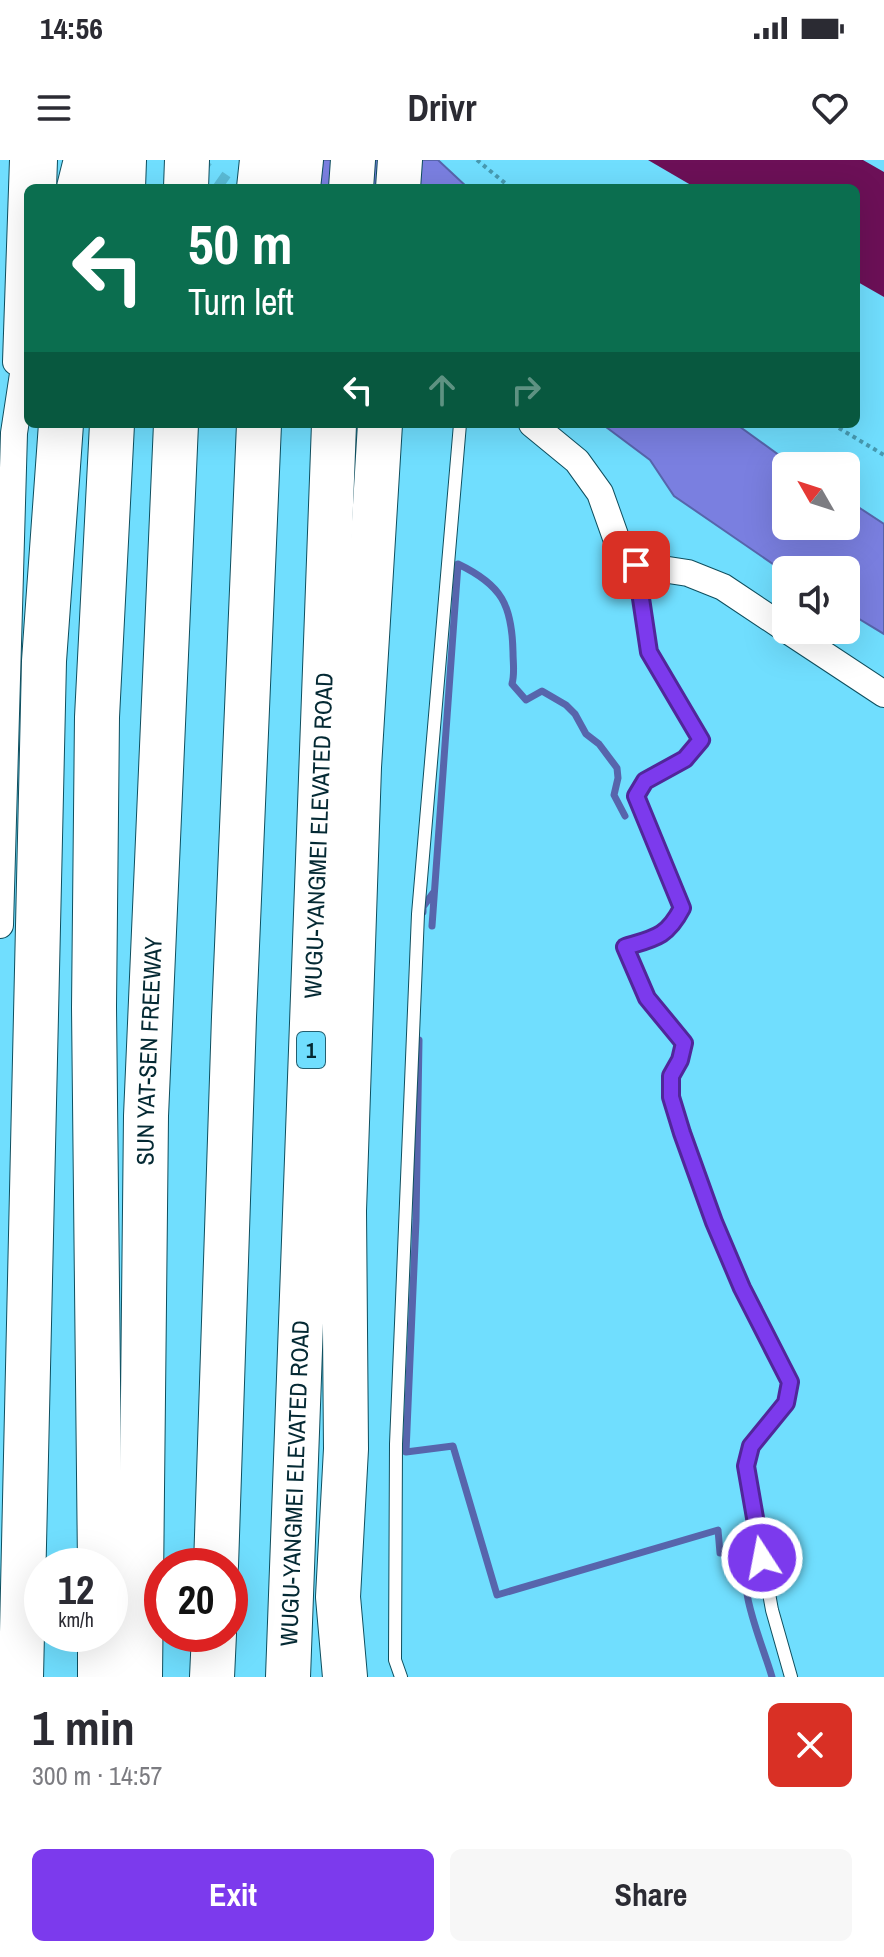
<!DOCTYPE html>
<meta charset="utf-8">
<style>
body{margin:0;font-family:"Archivo Narrow",sans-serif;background:#f7f7f7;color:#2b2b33;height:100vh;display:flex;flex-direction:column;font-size:30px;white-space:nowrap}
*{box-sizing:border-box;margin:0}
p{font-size:26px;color:#7c7c81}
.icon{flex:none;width:44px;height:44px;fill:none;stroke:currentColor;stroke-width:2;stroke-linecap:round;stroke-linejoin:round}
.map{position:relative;height:1517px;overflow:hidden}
.sheet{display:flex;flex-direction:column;background:#fff;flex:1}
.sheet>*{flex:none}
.top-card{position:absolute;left:24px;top:24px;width:836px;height:244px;border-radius:12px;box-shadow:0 8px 32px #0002;background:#0b6e4f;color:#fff;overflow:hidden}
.needle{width:52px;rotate:309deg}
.fabs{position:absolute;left:772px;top:292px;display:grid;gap:16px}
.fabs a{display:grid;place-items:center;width:88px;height:88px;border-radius:12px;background:#fff;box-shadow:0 8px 32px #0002;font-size:40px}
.speed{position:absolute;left:24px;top:1388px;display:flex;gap:16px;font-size:40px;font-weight:700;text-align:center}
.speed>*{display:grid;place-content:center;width:104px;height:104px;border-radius:50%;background:#fff;box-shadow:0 8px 32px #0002;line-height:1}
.speed small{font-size:20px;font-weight:400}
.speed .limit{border:12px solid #d22;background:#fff;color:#111}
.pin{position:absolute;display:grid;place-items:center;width:68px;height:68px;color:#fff;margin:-34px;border-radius:16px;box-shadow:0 4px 12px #0006}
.me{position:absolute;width:88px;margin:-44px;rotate:349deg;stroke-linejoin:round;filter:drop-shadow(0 0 6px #0008)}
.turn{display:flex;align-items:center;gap:28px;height:168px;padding:0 32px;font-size:36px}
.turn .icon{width:104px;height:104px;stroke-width:2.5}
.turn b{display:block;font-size:56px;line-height:68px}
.lanes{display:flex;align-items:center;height:76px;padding:0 32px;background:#0003;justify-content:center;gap:40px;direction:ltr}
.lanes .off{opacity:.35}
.round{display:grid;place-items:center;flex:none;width:84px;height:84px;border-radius:12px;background:#f7f7f7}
.summary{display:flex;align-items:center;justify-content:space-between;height:136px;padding:0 32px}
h1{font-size:48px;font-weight:700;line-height:60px}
.primary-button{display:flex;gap:16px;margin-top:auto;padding:16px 32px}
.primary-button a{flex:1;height:92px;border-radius:12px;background:#7c3aed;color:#fff;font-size:32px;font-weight:700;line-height:92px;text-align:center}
.primary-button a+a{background:#f7f7f7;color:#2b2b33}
.status{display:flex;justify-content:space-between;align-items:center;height:56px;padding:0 40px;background:#fff;direction:ltr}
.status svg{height:22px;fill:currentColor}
header{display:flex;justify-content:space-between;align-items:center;height:104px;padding:0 32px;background:#fff;font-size:36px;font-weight:700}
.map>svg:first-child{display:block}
.water{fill:#7a7fe0;stroke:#5765ac;stroke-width:2}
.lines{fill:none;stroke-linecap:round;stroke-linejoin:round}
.stream{stroke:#5765ac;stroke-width:7}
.building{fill:#6c1057}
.minor-tunnel{stroke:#5abad5;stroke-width:26;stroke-dasharray:26 13;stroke-linecap:butt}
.service-casing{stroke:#0f4f5f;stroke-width:14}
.minor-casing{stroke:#0f4f5f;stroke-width:28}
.motorway-casing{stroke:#0f4f5f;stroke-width:46}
.path{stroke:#4799b0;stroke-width:4;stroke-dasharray:4 4;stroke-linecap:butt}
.service{stroke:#fff;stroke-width:12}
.minor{stroke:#fff;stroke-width:26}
.motorway{stroke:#fff;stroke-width:44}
.route-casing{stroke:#51269a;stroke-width:20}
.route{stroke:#7c3aed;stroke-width:14}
.labels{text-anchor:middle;stroke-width:8;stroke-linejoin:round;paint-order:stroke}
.shield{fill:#70defe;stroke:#245f70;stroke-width:2}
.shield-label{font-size:22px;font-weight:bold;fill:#042933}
.street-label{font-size:24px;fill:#042933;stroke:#70defe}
</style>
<div class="status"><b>14:56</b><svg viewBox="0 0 49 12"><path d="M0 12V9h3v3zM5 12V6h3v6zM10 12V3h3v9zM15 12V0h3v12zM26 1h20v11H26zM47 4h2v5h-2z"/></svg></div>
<header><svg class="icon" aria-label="menu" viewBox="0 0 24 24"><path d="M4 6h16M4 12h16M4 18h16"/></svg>Drivr<svg class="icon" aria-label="heart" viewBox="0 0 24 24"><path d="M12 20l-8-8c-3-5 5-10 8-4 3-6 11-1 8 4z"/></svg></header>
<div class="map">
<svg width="884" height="1517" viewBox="0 0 884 1517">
<rect width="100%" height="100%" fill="#70defe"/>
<!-- water -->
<path class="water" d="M240 0H438L468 28H279Z
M602 264H736L794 306H786V366H846V339L884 364V474L846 451V410H786V413L674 336 650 300Z"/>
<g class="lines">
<!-- stream -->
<path class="stream" d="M423 752V747L433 733
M432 766 458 404C502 425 512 445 513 492 513 504 515 513 512 524L526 540 542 531 566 545 575 554 586 574 599 584 617 608 618 618 614 635 625 656
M419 880 416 1060 406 1292 453 1286 497 1435 718 1370 720 1393 746 1391C739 1434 760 1477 772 1517"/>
</g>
<!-- building -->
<path class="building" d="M648 0H863L884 12V137L856 121V28H696Z"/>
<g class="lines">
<!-- minor-tunnel -->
<path class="minor-tunnel" d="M183 0 223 28"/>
<!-- service casing -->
<g class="service-casing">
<path id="service" d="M636 405 649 492 701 580 685 599 645 621 636 636 682 748C667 777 655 778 625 787L647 838 684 883 680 900 671 916V937L682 973 714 1062 742 1128 790 1222 786 1243 751 1286 746 1306 772 1450 791 1517
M401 1517 395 1500 396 1284 418 754 460 264"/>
</g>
<!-- minor casing -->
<g class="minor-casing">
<path id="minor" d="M43 28 44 0
M16 202 23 0
M532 264 577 301 600 333 616 378 636 405 688 413 723 427 786 469
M787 470 884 534
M0 765 14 273 28 181"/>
</g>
<!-- motorway casing -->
<g class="motorway-casing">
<g id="motorway">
<path d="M79 28 86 0"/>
<path d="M123 28 124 0"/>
<path d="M186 28 187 0"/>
<path d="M259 28 262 0"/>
<path d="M298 28 301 0"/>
<path d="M351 28 353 0"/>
<path d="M398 28 400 0"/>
<path d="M100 1406 94 847 97 557 112 264"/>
<path d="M216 1406 234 857 259 264"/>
<path d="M21 1517 44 501 61 264"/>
<path d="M100 1517V1474"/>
<path id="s1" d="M140 1517 146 956 176 264"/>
<path d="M212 1517 214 1474"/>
<path id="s2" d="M288 1517 334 264"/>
<path d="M345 1517 338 1437 346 1289 344 1051 359 607 380 264"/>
</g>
</g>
<!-- path -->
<path class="path" d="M477 0 511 28
M832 264 884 295"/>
<!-- service -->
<use href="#service" class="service"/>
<!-- minor -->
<use href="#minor" class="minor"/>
<!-- motorway -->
<use href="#motorway" class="motorway"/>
</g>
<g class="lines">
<!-- route casing -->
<g class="route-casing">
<path id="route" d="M636 405 649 492 701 580 685 599 645 621 636 636 682 748C667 777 655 778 625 787L647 838 684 883 680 900 671 916V937L682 973 714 1062 742 1128 790 1222 786 1243 751 1286 746 1306 762 1398"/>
</g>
<!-- route -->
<use href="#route" class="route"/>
</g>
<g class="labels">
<!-- shield labels -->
<rect class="shield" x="297" y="872" width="28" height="36" rx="6"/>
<g class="shield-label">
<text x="311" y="898">1</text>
</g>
<!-- street labels -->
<g class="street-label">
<text dy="8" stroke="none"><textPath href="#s2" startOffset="842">WUGU-YANGMEI ELEVATED ROAD</textPath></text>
<text dy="8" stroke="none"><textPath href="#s1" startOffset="626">SUN YAT-SEN FREEWAY</textPath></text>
<text dy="8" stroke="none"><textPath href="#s2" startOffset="194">WUGU-YANGMEI ELEVATED ROAD</textPath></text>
</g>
</g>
</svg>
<div class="fabs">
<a><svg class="needle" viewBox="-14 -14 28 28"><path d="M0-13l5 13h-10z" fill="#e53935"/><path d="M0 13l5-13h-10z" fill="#7c7c81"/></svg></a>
<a><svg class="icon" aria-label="sound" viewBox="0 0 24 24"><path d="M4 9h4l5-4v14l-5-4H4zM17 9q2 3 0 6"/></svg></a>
</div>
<div class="speed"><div>12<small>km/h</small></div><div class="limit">20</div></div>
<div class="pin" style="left:636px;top:405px;background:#d93025"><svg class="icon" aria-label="arrive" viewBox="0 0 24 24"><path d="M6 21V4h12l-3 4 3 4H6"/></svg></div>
<svg class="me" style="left:762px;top:1398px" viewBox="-20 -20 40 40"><circle r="17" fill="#7c3aed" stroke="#fff" stroke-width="3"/><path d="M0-11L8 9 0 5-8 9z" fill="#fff"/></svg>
<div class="top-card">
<div class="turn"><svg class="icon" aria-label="left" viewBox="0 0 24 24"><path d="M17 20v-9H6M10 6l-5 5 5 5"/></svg><div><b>50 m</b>Turn left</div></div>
<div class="lanes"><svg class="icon" aria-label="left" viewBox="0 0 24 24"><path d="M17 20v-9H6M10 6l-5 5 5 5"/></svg><svg class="icon off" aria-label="ahead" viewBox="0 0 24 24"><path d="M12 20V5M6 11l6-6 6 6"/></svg><svg class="icon off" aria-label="right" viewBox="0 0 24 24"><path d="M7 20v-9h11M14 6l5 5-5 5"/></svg></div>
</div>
</div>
<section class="sheet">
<div class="summary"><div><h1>1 min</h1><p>300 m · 14:57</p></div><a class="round" style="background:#d93025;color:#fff"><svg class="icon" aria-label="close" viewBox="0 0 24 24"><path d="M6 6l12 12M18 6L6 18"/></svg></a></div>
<div class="primary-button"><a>Exit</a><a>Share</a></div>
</section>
